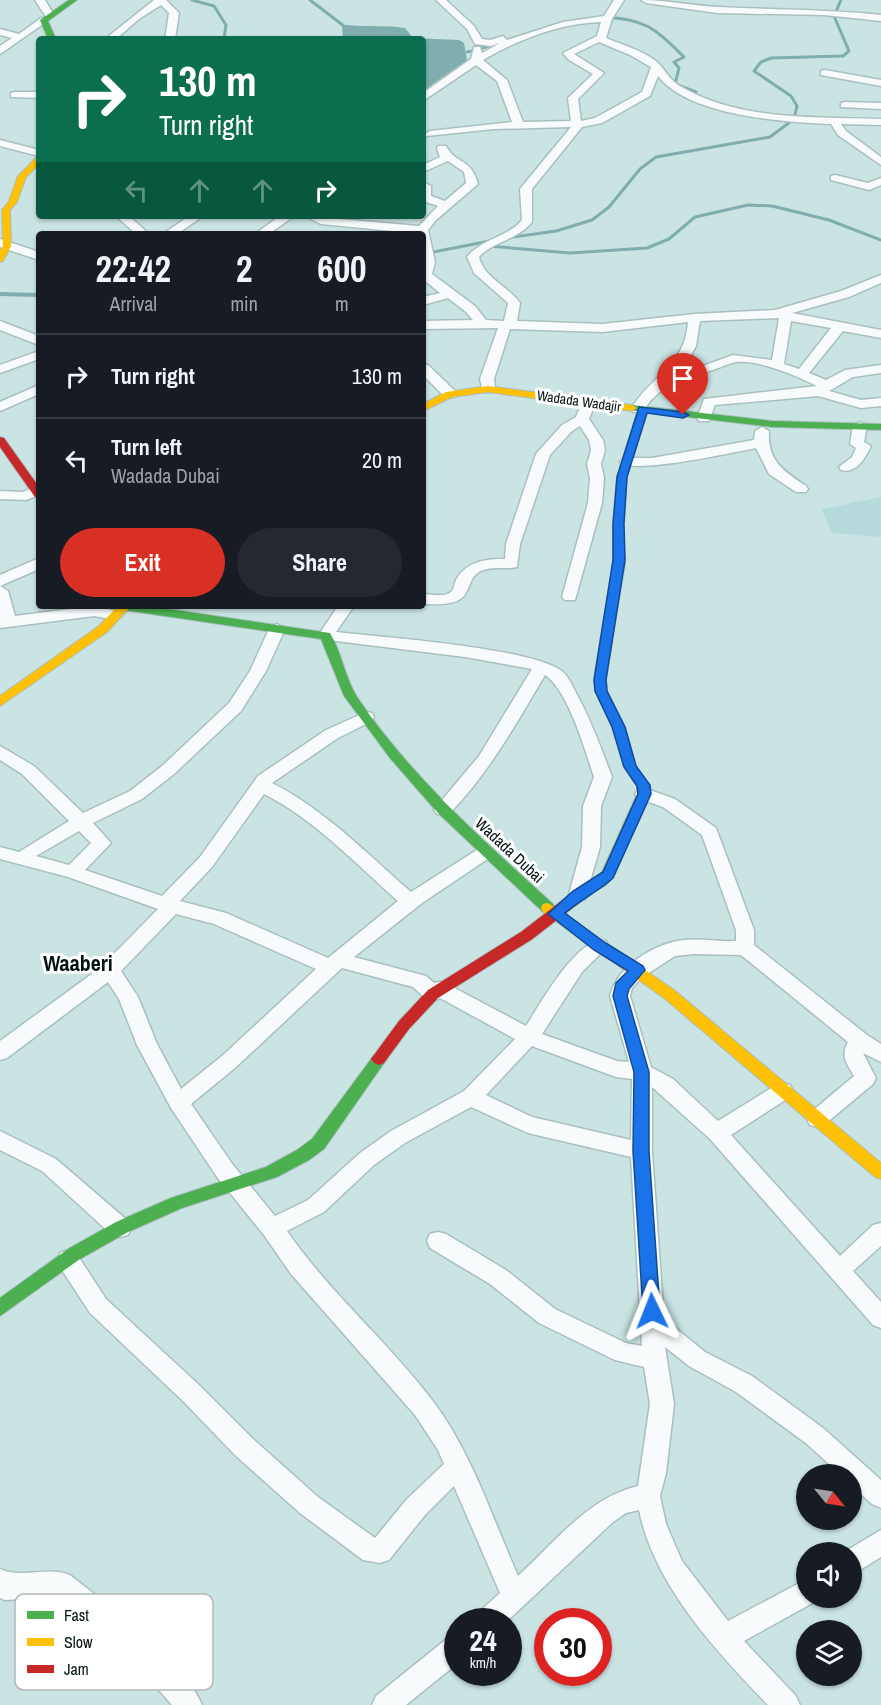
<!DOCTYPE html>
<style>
body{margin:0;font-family:"Archivo Narrow",sans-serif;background:#242831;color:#f1f3f6;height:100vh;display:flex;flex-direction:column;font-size:22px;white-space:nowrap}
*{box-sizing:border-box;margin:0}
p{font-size:20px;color:#9ea1a6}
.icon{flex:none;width:33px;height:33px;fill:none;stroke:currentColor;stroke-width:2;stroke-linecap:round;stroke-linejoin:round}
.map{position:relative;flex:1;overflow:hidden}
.panel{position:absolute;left:36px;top:231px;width:390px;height:378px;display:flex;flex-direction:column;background:#171b24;border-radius:6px;box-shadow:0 2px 4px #0004}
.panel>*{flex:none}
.hud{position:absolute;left:36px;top:36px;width:390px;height:183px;border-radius:6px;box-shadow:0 2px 4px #0004;background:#0b6e4f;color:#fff;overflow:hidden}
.needle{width:39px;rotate:120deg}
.tools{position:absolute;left:796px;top:1464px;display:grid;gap:12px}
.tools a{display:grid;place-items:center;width:66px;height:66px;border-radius:50%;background:#171b24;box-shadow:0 2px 4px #0004;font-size:30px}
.speed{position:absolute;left:444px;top:1608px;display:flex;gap:12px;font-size:30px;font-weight:700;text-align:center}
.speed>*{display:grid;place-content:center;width:78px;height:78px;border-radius:50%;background:#171b24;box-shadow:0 2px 4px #0004;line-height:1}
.speed small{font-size:15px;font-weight:400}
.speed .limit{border:9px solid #d22;background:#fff;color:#111}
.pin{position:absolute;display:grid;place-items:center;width:51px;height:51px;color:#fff;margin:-62px -26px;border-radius:50% 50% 50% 0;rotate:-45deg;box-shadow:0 0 6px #0007}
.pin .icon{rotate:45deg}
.me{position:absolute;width:66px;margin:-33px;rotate:358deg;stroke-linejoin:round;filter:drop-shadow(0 0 4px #0008)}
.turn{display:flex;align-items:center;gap:21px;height:126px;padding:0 24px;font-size:27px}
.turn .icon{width:78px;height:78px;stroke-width:2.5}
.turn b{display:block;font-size:42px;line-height:51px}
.lanes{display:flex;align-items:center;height:57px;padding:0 24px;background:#0003;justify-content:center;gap:30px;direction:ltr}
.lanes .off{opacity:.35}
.eta{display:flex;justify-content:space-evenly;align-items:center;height:102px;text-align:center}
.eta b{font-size:36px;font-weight:700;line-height:42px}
.action{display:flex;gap:12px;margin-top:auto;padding:12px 24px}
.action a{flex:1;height:69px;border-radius:36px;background:#d93025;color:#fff;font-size:24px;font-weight:700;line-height:69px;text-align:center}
.action a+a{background:#242831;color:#f1f3f6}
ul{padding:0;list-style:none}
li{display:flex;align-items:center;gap:18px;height:84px;padding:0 24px;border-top:2px solid #363941}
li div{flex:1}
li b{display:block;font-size:22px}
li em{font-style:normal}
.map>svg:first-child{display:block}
.green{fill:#b4dada}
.water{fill:#80adad}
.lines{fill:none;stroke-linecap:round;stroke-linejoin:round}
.stream-far1{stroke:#80adad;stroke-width:3}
.stream{stroke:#80adad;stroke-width:4}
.street-casing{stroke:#aabfbf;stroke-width:3}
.fast-casing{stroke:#aabfbf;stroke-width:2}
.slow-casing{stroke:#aabfbf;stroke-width:2}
.jam-casing{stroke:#aabfbf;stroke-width:2}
.street{fill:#f7fbfb;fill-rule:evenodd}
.fast{fill:#4caf50;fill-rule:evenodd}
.slow{fill:#ffc107;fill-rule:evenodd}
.jam{fill:#c62828;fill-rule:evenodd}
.route{fill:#1a73e8;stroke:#114b97;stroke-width:1.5}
.labels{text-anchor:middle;stroke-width:6;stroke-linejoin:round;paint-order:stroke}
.far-street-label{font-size:14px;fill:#031313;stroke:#fff}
.street-label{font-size:16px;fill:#031313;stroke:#fff}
.district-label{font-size:22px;font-weight:bold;fill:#031313;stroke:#fff}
.key{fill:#fff;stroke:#b3b8b8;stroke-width:1.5}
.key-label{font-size:16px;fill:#031313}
</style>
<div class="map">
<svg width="881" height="1705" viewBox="0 0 881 1705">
<rect width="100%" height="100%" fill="#cae4e4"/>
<!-- green -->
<path class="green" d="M881 497V537L832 533 822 509Z"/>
<!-- water -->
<path class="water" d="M347 25C367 27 386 25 405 28L413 38 459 40 464 43 467 60 423 91V39H343L342 26Z"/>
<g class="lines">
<!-- stream-far1 -->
<path class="stream-far1" d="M192 0 214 6 226 25 224 39
M310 0 344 26
M467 52C522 40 594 0 649 27 663 35 673 46 684 57L674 62 679 68 675 84 696 92
M507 238 556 231 592 220 609 207 640 169 656 157 770 137 794 119 797 106 791 96 754 71 761 62 771 58 843 56 849 51 834 16 841 0
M489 246 570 253 647 248 669 239 695 217 748 205 772 206 829 220 881 240
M423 254 495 240"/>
<!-- stream -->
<path class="stream" d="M0 294 39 295"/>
<!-- street casing -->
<g class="street-casing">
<path id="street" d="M35 0H45L54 15 52 17H46Z
M154 0H166L179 13 175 39H165L169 13 161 5 139 19 116 39H105Z
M436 0H446L474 26 482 39 490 40 503 36 507 40 563 22 604 16 614 0H624L612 19 606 38C622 45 642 50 656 61 664 68 669 79 678 85 738 121 814 117 881 119V125L841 124 846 131 881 157V165L838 135 831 124C783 122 689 116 658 76L650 96 602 123 582 127 532 189V222C518 240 493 241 479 257 484 278 508 286 520 303L517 321 603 324 694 314 775 310 841 291 881 275V283L849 297 792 313 881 330V338L843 331 809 373 826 380 845 370 881 365V373L853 377 829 391 861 400 881 398V406L861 408 818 396 715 405 709 421H699L697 418 704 399 817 386C797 376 754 357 732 363 713 369 699 378 678 375L650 401 643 412H633L631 409C650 376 685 367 688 322L603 332 510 329 494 379 495 389 493 392H483L480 379 498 328 423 329V321L473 320 466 312 448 298 423 305V297L440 293 423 279V234L321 224 305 216 419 226 438 206 423 201V182L431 186V196L445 201 466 183 464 172 448 161 423 172V165L440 157 437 148 438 146H446C456 165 471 157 478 184L436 220 428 230 435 262 432 274 475 306 486 320 504 321 508 303 474 273 467 257C482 238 507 238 522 220L520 189 571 127 494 129 426 136 425 134 430 131 512 122 497 81 476 65 423 101V93L471 59 474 47H480L482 53 500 43 491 46 475 44 467 29ZM601 22 597 36 563 53 569 60 593 74 568 98 571 121 523 122 507 80 483 60C517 40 560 23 601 22ZM599 42 630 55 651 67 642 92 595 118 581 121 578 99 604 73 574 54ZM779 318 772 360 733 355 703 366 684 368 696 346 700 321ZM791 321 831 328 799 369 784 364Z
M641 0C668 0 693 6 719 7 774 10 827 9 881 15V21L824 15 717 13 646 3Z
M41 18 49 20 0 54V46L12 38 0 35V29L19 34Z
M825 70 881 80V86L821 75V71Z
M15 92H39V98L11 97V93Z
M845 102 881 103V109L841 107V103Z
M0 140 39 150V156L0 146Z
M835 175 868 183 881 178V185L869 190 831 180V176Z
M116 216H129L149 234H136Z
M189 216H203L177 234H163Z
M280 216H294L269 234H255Z
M0 239 39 252V260L0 247Z
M0 321 39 336V345L0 330Z
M39 351V359L0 373V365Z
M423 364 428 365 455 391 457 394 455 397H445L423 375Z
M39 385V394L0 411V402Z
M589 398 596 402 589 419 603 440 605 450 601 464 604 478 602 503 575 600H565L562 597 588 503 590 478 587 464 591 450 589 440 580 426 572 431 550 455 520 544 517 567C505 570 491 565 479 572 471 577 471 583 467 591 460 607 437 604 423 604V594C430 594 446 598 452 591 454 588 455 581 457 578 468 561 486 559 505 559L506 544 536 454 562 425 576 417 582 402Z
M860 422 867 426 864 442 871 446C865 458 857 474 841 470L839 467 852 457 856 448 850 444 853 426Z
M762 427 769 431C767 461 784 471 806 486L808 489 806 492H796L769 474 756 448C735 452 632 475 620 462L627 458H652L754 440 755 431Z
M39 485V495L26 500 0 499V491L23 492Z
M39 558V569L0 586V575Z
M0 586 8 591 15 616 94 606 121 612 123 615 115 620 94 616 0 628Z
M338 606H354L336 632C379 637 539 648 564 673 569 678 573 687 576 693 591 720 601 748 612 777L601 806 600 847 585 899 578 901 571 899 569 894 582 847 583 806 594 777C585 750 568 690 545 675 516 724 489 773 449 814H437L434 810 437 806 479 756 532 669 465 657 320 639 318 636Z
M277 624 285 629 266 671 241 711 174 774 142 799 93 823 111 843 85 870 162 896 200 857 258 776 326 730 366 712 372 713 374 717 372 721 338 738 272 783C324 809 367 854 411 892L480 848 486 846 492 848 495 852 492 856 422 903 354 957 426 976 434 983 440 982 447 984 526 1026C539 1006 579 933 606 941L608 946 582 972 542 1034 617 1061 629 1062 610 996C617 966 655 943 684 940 701 938 718 942 736 941V930L702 835 663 807 638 798 635 794 638 790 644 788 675 799 716 828 754 930V945L867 1035 881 1044V1062L863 1053 876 1078 873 1084 824 1125 817 1127 810 1125 807 1119 810 1113 854 1076C847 1064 840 1056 848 1042L741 955 693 954 675 956 641 978 632 988 630 996 651 1067 673 1079 718 1121 776 1085 783 1083 790 1085 793 1091 790 1097 731 1135 840 1256 873 1225 881 1223V1246L853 1271 881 1302V1328L873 1325 710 1139 652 1087V1151L664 1322 673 1326 705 1352 752 1376 823 1428 881 1480V1508L872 1504 852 1486V1474H840L807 1444 736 1392 689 1366 665 1347 674 1404 666 1473 660 1496 666 1524 682 1561 728 1621 807 1579V1598H818L816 1601 744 1641 796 1696 800 1705H768C716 1651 654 1585 639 1510L626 1513 613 1522 506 1622H474L478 1613 500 1593 454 1486 425 1515 389 1560 380 1563 363 1560 300 1513 235 1455 183 1401 90 1313 60 1267 57 1260 60 1253 68 1250 76 1253 106 1299 199 1385 253 1439 318 1497 375 1538 407 1499 444 1464 438 1450 415 1415 291 1274 264 1235 217 1177 171 1108 137 1045 119 999 108 982 7 1058 0 1060V1041L100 968 158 909 68 877 0 859V847L19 852 69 821 22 774 0 760V746L34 766 83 813 130 791 162 766 229 703 250 671 269 629ZM264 794C314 819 356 864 398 901L328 958 226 913 180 901 212 867ZM79 831 91 843 69 865 36 856ZM176 914 214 924 316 969 222 1056 181 1089 157 1044 138 997 121 971ZM342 968 413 987 426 999 433 1001 440 998 515 1039 464 1091 391 1131 360 1153 308 1200 275 1216 233 1165 191 1104 236 1067ZM532 1046 616 1077 632 1079 631 1140 532 1117 486 1095ZM471 1107 528 1133 631 1157 642 1346 626 1343 555 1309 506 1270 446 1234 438 1232 430 1234 427 1241 430 1248 490 1284 539 1323 615 1360 644 1367 650 1404 638 1486C589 1497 554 1543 518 1576 492 1517 471 1451 432 1400 387 1341 329 1292 287 1231L324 1212 374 1165 405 1143Z
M0 1131 56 1159 128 1221 131 1228 128 1235 120 1237 112 1235 42 1171 0 1150Z
M881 1530V1557L852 1575V1552H844Z
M0 1569C22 1579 48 1566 70 1575 108 1605 184 1661 202 1705H172C138 1664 99 1630 57 1597L5 1600 0 1598Z
M458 1633V1663L406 1705H372L376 1696 449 1637Z"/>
</g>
<!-- fast casing -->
<g class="fast-casing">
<path id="fast" d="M69 0H77L48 21 56 39H48L40 20Z
M632 405 772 421 881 424V430L772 427 628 410 627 408Z
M619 560 625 563 606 679 607 691 625 727 636 766 649 785 651 794 613 877 606 885 583 897 576 892C582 883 595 880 602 872L637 794V786L624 767 613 727 595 691 594 679 613 563Z
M118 606H148L330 633C342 653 345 678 357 697 411 777 483 840 553 904L555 908 553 912H543L438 813 390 758 344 696 321 639 124 610Z
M379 1053 384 1055 387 1059 384 1063 324 1149 309 1160 277 1177 182 1208 128 1232 80 1259 0 1316V1298L68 1249 116 1222 171 1198 266 1167 297 1150 312 1139 374 1055Z"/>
</g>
<!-- slow casing -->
<g class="slow-casing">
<path id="slow" d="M36 158H39V164L26 177 17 202 10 210 11 246 3 261 0 262V251L3 246 2 210 9 201 18 176Z
M488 386 632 405 637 408 632 411 488 392 452 397 423 411V404L446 392Z
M643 407 648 410 627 477 623 524 625 563 619 566 613 563V524L617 477 638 410Z
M118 606H131L107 632 0 706V696L99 626Z
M548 903 674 990 881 1163V1179L875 1177 664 998 543 912 541 908 543 904Z"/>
</g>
<!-- jam casing -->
<g class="jam-casing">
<path id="jam" d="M0 437 4 438 39 487V498L35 497 0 447Z
M583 887 588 888 590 892 588 896 531 940 438 998 409 1029 384 1063 379 1065 374 1063 371 1059 374 1055 399 1021 428 990 521 932 578 888Z"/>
</g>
<!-- street -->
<use href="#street" class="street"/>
<!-- fast -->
<use href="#fast" class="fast"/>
<!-- slow -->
<use href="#slow" class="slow"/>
<!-- jam -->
<use href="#jam" class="jam"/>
</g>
<!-- route -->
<path class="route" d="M639 407 683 412 689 415 683 418 647 413 627 477 624 524 625 560 606 680 607 691 625 727 636 766 650 785 651 794 613 878C599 891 580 900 565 913L604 942 643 966 645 970 629 989 627 996 649 1072V1151L660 1311 658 1317 652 1319 646 1317 643 1311 633 1151 634 1072 613 996 616 983 628 971 594 950 548 914 573 891 603 872 638 794 637 786 624 767 612 727 595 691 594 680 613 560V524L617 477Z"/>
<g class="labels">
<!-- far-street labels -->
<g class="far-street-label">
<text transform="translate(579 401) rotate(8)" y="5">Wadada Wadajir</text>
</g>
<!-- street labels -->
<g class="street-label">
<text transform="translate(510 850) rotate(43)" y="6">Wadada Dubai</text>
</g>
<!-- district labels -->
<g class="district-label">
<text x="78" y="971">Waaberi</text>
</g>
</g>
<!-- legend -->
<rect x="15" y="1594" width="198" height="96" rx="9" class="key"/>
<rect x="27" y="1611" width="27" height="8" fill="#4caf50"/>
<rect x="27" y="1638" width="27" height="8" fill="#ffc107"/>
<rect x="27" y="1665" width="27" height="8" fill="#c62828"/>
<g class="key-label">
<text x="64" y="1621">Fast</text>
<text x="64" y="1648">Slow</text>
<text x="64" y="1675">Jam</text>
</g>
</svg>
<div class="tools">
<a><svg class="needle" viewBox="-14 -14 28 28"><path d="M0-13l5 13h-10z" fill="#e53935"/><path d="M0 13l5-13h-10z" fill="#9ea1a6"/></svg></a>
<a><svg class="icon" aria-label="sound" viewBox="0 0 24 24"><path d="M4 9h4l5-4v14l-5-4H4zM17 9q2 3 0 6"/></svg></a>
<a><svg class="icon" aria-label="layers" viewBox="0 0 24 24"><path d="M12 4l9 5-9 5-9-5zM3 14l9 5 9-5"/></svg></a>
</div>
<div class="speed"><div>24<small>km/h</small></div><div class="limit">30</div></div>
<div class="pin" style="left:683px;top:415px;background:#d93025"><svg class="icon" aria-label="arrive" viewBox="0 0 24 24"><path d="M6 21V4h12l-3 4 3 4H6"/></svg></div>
<svg class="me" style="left:652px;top:1311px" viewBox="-20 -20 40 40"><path d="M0-17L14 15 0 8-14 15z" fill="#1a73e8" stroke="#fff" stroke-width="4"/></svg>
<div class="hud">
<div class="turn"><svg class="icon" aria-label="right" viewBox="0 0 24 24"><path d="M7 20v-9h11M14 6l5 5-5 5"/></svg><div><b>130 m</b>Turn right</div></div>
<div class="lanes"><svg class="icon off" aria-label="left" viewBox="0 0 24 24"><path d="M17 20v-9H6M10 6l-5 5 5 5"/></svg><svg class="icon off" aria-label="ahead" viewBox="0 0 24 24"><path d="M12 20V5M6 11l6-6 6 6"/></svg><svg class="icon off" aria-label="ahead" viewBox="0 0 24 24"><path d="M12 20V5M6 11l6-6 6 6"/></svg><svg class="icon" aria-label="right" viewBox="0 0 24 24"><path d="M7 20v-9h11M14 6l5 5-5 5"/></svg></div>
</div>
<section class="panel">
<div class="eta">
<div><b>22:42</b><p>Arrival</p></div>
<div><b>2</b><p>min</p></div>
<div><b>600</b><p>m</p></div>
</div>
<ul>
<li><svg class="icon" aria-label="right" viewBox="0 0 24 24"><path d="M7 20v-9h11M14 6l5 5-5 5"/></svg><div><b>Turn right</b></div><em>130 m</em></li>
<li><svg class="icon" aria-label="left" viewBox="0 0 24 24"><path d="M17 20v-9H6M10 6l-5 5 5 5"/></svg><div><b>Turn left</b><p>Wadada Dubai</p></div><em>20 m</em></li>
</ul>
<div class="action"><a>Exit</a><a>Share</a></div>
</section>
</div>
